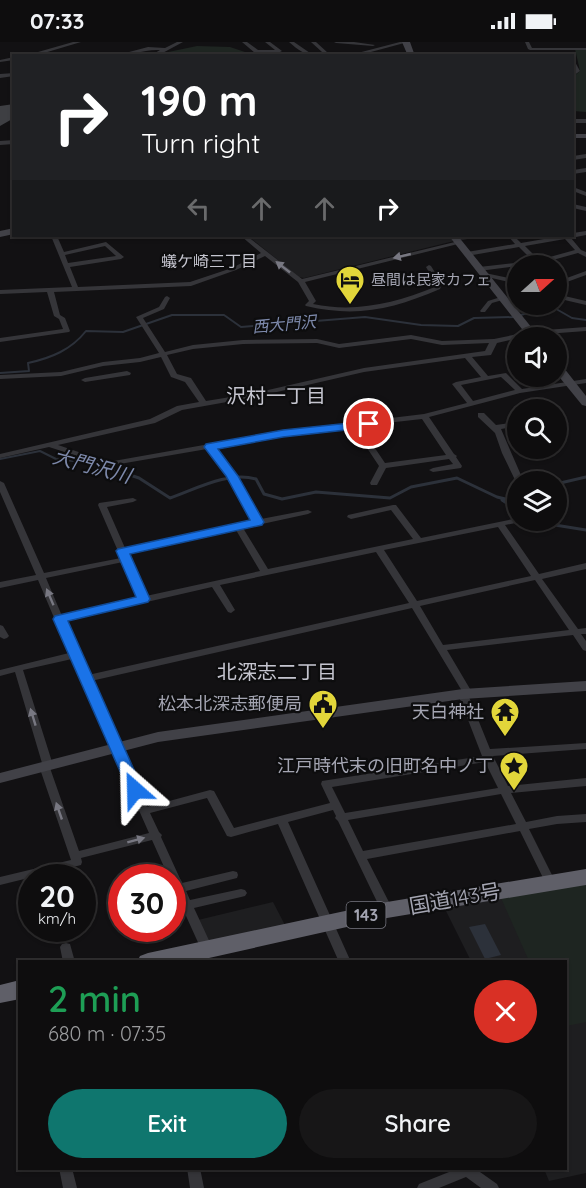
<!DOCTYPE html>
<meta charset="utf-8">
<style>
body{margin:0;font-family:Quicksand,"Noto Sans JP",sans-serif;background:#171617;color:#f1f3f6;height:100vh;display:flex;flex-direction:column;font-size:22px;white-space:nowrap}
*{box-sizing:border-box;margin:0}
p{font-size:20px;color:#9b9c9e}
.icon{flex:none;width:33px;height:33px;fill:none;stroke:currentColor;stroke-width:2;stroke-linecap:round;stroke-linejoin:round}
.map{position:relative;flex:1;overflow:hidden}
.details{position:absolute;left:18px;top:918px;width:549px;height:210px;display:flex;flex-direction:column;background:#0e0d0e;border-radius:0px;box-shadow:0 2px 4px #0004,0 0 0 2px #2e2d2e}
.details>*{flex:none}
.top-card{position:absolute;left:12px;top:12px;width:562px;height:183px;border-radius:0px;box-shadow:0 2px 4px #0004,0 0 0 2px #2e2d2e;background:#202124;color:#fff;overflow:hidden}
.needle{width:39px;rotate:69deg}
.controls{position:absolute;left:507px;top:213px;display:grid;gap:12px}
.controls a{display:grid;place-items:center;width:60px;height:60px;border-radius:50%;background:#0e0d0e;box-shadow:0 2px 4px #0004,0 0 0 2px #2e2d2e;font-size:30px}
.speed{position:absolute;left:18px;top:822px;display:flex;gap:12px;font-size:30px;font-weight:700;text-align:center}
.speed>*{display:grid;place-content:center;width:78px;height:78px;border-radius:50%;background:#0e0d0e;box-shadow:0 2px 4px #0004,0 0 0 2px #2e2d2e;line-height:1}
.speed small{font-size:15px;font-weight:400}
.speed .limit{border:9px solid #d22;background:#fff;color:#111}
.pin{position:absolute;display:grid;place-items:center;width:51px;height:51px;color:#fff;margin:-26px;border:3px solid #fff;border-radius:50%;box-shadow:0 2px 6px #0007}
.me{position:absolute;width:66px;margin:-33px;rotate:335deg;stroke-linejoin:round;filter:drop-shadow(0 0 4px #0008)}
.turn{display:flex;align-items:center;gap:21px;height:126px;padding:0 30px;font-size:27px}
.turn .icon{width:78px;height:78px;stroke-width:2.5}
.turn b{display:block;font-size:42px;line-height:51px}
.lanes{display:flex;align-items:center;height:57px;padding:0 30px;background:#0003;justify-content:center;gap:30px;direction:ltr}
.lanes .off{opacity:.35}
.round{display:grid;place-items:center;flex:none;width:63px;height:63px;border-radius:32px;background:#171617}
.head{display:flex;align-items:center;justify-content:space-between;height:102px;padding:0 30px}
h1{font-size:36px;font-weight:600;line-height:45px;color:#1e9e55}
.cta{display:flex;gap:12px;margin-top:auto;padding:12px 30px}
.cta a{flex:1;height:69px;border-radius:36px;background:#0f766e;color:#fff;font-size:24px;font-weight:600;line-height:69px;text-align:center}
.cta a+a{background:#171617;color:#f1f3f6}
.status{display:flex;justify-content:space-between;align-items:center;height:42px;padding:0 30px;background:#0e0d0e;direction:ltr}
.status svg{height:16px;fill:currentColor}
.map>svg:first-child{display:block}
.built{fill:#1e1e20}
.green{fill:#1e2521}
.water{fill:#2c313a}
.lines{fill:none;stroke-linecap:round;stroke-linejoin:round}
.stream-far1{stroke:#2c313a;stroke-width:2}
.stream{stroke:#2c313a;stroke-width:3}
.building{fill:#3e3f43}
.street{fill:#353539;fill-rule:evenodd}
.secondary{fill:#414147;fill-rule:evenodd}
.highway{fill:#5f5f68;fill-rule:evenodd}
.oneway{fill:#787882}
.route{fill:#1a73e8;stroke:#114b97;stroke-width:1.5}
.labels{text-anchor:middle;stroke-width:4.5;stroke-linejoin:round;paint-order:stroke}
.far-poi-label{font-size:15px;fill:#a4a5b2;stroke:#0d0d0e;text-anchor:start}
.far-neighbourhood-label{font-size:16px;fill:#c5c5cf;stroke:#0d0d0e}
.far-water-label{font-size:16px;font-style:italic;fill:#7d89ab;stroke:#0d0d0e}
.shield{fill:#0d0d0e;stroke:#777781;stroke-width:1.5}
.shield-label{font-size:16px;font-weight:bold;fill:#a4a5b2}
.poi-label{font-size:18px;fill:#a4a5b2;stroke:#0d0d0e;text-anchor:end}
.neighbourhood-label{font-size:20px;fill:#c5c5cf;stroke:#0d0d0e}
.water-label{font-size:20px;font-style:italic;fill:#7d89ab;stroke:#0d0d0e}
.near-street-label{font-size:21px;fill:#a4a5b2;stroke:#0d0d0e}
</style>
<div class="status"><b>07:33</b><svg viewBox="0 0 49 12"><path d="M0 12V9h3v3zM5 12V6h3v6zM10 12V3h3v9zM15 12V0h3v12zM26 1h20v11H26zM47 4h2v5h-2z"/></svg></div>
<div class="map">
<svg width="586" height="1146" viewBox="0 0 586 1146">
<rect width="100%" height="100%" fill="#121113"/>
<!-- built -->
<path class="built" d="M248 194H449L454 199 304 236 299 235Z
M586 842V1131L549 1139 544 1127 566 1126V920L471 919 444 865Z
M273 860 286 885 208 901 198 878Z"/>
<!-- green -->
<path class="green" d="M197 4 230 5 254 13H234L223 10 202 13 149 14Z
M575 7 586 8V70L573 69V35L580 29Z
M586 842V980L566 984V920L529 919 501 856Z"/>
<!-- water -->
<path class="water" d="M485 882 501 913 485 917 469 885Z"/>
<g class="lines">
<!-- stream-far1 -->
<path class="stream-far1" d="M0 331 29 329 28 321C51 316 71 308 86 289L123 290 172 273H224L241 285 365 275 421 283 458 284 474 276 514 275 551 264 572 276 586 278
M0 417 40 409 56 417 90 421 132 434"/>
<!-- stream -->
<path class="stream" d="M127 432 139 436 170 456C196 447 228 429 256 437L264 452 282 457 316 450 390 456 411 445 457 436 497 455 518 460
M556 442 586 435
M502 458 516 467
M546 478 555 483 586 488"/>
</g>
<!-- building -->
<path class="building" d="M14 62V76L0 84V64Z"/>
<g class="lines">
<!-- street -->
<path class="street" d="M73 0H81L34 14H24Z
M177 0H183L157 14H150L160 8C144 7 130 14 114 14L148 5 165 6Z
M242 0H247L258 8H275L265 0H270L282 9 280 10 255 11Z
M289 0H294L310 11 322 10 311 0H316L328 11C312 17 301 11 289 0Z
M334 0H354L375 3 373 4 336 1Z
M400 0H408L356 14H346Z
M525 0H529L532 6H586V8H530L528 7Z
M86 10 88 11 85 14H79Z
M14 15V18L0 20V18Z
M573 19 575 20 580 29 573 34 574 29Z
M14 31V34L0 36V32Z
M573 77H586V81H573Z
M14 98V102L0 103V99Z
M586 112V116L573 118V114Z
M586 126V130L573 132V128Z
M573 145 586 150V154L573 149Z
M573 162 586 165V169L573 166Z
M586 189V193L571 196 581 208 586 210V215L578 211 542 221 544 224 536 222 518 224 479 229 476 227 479 225 533 219 519 205 467 214 464 212 467 210 515 202 508 194H514L521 201 561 194H573V191ZM565 197 575 208 539 218 525 204Z
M51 194H57L64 210 106 200 124 215 121 217 70 225 78 245 190 240 232 226 261 211 241 194H247L302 237 459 199 462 201 305 240 316 259 313 262C356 271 395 261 435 245L436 242 426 225 429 223 431 224 442 242 440 247C393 267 357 276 306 264L305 263 309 259 298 240 265 214 236 228 191 244 54 250 60 273 65 276 70 289 69 290 0 300V296L63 287 59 277 54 274 47 250 0 252V248L72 245ZM105 204 116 214 68 221 65 213Z
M462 194H477C472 197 458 199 453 196Z
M586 229V233L556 244V240Z
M485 231 518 238V242L483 234V232Z
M556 252 586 259V263L556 256Z
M167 254 170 256 164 267 143 276 165 310 193 303 243 298 317 297 339 302 411 293 442 299 494 297 532 289 586 285V289L532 293 497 301 491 313 472 315 488 334 506 331 522 347 586 337V341L520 351 429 375 454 412 457 414 456 415 462 424 461 426 433 430 429 428 433 426 453 422 449 417 386 426 377 443H371L370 441 379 424 353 385 283 393 214 405 236 434 261 477 308 468 312 470 308 472 243 486 268 527 413 497 391 468 351 477 347 475 348 473 393 463H396L421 496 518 476V478H522L521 480 505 483 539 532 586 521V527L542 537 578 587 586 586V592H581L586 599V609L583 608 573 593 447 608 473 652 469 655 490 707 586 701V707L493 714 508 744 586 736V744L511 751 526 780 557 774 586 772V780L557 782 529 787 556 841 555 844 551 845 547 844 520 789 367 817 393 868 391 871 387 872 383 871 381 868 338 779 335 776 336 774 333 768 288 780 351 920H339L278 782 231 795 227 794 207 756 150 771 159 790 162 793 161 795 182 841 233 829 237 830 238 833 237 836 233 837 186 849 190 858 241 847 245 848 247 851 245 854 241 855 194 866 213 907 211 910 207 911 203 910 201 907 172 843V836H169L152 798 81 816 82 820 81 823 77 824 0 843V835L71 818 39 724 42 721 15 630 0 634V628L69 611 38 538 0 546V540L36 533 0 450V439L4 441 44 531 121 516 98 463 99 461 133 456 137 458 133 460 107 465 125 506 253 479 228 435 207 407 108 424 49 405 0 416V412L150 377 177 364 199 360 185 340 171 335 161 315 140 320 103 324 61 334 0 337V333L61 330 103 320 140 316 159 311 136 275 159 265 165 255ZM411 297 442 303 489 301 485 309 364 326 255 351 206 359 191 336 177 332 167 313 193 307 243 302 317 301 339 306ZM465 316 481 335 456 340 452 342 467 361 424 372 283 389 108 420 58 403 155 381 182 368 255 355 364 330ZM501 335 515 348 473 359 461 343ZM422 377 446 413 385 421 360 384ZM498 485 531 534 417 559 384 508ZM236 488 260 529 146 554 127 511ZM376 510 409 561 88 633 64 579 212 545 228 570 231 571 235 568 220 543ZM123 520 138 556 62 574 46 536ZM535 538 569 588 443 603 420 564ZM412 566 462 649 458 652 482 714 322 739 321 742 330 761 234 786 214 749 210 748 147 765 91 639ZM72 617 149 791 79 809 50 726 53 723 23 628ZM485 720 498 746 345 771 332 745ZM501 752 516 782 363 809 348 778Z
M504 254 507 256 506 257 492 261 485 270H481L480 269 488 259Z
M127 329 131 331 130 333 85 340 81 338 85 336Z
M478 371H484L496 383 518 380V384L501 387 524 440H518V442L516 440 502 411 495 391 478 375Z
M0 583 3 584 9 594 7 596 4 597 0 595Z
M66 901 70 902 75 920H63L60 905 62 902Z
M59 1126H72L77 1146H63Z
M187 1126H200L204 1146H190Z
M459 1126H481L480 1130 497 1142 499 1146H481L466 1135 439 1146H417L419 1142Z"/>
<!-- secondary -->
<path class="secondary" d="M402 0H410L415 14H408Z
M573 92H586V96H573Z
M14 186V192L0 195V189Z
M449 194H458L540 296H529Z
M556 320 560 321 586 354V364L582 363 556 331Z
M586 639V649L463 657 158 700 0 741V731L158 690 463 647Z"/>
<!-- highway -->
<path class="highway" d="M586 827V843L387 876 191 920H137L140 914 148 911 387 860Z
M20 938V957L0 961V943Z"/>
</g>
<!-- one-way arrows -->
<defs><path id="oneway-solid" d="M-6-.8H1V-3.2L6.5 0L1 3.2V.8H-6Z" transform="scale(1.5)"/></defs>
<g class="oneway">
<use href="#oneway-solid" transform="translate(402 214) rotate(167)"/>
<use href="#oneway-solid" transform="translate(283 225) rotate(-142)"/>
<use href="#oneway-solid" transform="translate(50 555) rotate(-113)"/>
<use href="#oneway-solid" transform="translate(33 675) rotate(-107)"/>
<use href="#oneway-solid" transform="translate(59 769) rotate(-109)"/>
<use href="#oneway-solid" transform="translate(136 798) rotate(-15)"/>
</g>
<!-- route -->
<path class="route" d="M369 379 374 382 373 385 283 395 218 407 238 434 264 480 262 483 130 512 150 557 148 560 68 579 143 748 141 752H130L53 577 55 574 136 555 116 509 118 507 250 478 226 434 204 405 206 402 283 388Z"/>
<!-- icons -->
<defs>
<g id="hotel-pin" transform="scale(1.5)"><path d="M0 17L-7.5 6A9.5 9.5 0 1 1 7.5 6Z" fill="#e2d63a" stroke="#0d0d0e"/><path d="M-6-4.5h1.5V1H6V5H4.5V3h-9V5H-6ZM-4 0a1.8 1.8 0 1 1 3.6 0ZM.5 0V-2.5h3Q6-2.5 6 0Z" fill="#111"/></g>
<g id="civic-pin" transform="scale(1.5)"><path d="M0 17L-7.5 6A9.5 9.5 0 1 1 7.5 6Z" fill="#e2d63a" stroke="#0d0d0e"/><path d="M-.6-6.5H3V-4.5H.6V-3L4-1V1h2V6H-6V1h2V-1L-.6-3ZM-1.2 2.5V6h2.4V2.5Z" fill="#111"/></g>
<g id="temple-pin" transform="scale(1.5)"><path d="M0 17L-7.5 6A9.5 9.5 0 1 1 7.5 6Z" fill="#e2d63a" stroke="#0d0d0e"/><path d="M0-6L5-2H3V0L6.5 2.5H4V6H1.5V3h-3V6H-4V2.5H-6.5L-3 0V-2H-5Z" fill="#111"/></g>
<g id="sight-pin" transform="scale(1.5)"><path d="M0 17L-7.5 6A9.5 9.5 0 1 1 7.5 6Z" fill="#e2d63a" stroke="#0d0d0e"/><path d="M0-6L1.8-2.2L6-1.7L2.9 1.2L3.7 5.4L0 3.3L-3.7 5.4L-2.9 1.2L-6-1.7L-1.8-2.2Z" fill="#111"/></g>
</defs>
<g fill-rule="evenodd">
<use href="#hotel-pin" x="350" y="238"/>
<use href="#civic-pin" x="323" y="662"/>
<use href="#temple-pin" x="505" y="670"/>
<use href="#sight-pin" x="514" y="724"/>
</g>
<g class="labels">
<!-- far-poi labels -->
<g class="far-poi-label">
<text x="371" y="243">昼間は民家カフェ</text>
</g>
<!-- far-neighbourhood labels -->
<g class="far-neighbourhood-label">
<text x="209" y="225">蟻ケ崎三丁目</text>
</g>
<!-- far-water labels -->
<g class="far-water-label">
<text transform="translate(284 282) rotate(-5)" y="6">西大門沢</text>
</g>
<!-- shield labels -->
<rect class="shield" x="346.5" y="860" width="39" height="26" rx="4.5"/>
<g class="shield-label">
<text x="366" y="879">143</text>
</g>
<!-- poi labels -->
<g class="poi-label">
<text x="302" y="668">松本北深志郵便局</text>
<text x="484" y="676">天白神社</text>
<text x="493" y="730">江戸時代末の旧町名中ノ丁</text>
</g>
<!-- neighbourhood labels -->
<g class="neighbourhood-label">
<text x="276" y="361">沢村一丁目</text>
<text x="277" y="637">北深志二丁目</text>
</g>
<!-- water labels -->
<g class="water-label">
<text transform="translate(92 424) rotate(15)" y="7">大門沢川</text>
</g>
<!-- near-street labels -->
<g class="near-street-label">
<text transform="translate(455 857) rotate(-10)" y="7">国道143号</text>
</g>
</g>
</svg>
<div class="controls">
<a><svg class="needle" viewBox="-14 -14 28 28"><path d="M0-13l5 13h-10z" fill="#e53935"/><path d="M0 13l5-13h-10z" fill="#9b9c9e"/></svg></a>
<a><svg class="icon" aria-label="sound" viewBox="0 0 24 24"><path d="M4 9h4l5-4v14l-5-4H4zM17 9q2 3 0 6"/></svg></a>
<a><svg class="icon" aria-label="search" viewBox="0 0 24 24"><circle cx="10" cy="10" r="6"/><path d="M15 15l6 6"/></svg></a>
<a><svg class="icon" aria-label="layers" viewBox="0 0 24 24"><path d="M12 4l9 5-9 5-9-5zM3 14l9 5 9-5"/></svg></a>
</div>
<div class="speed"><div>20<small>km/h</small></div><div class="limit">30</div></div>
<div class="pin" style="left:369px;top:382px;background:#d93025"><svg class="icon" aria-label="arrive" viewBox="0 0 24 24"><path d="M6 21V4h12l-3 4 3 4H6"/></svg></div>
<svg class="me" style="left:135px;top:748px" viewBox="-20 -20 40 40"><path d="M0-17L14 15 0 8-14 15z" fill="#1a73e8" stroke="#fff" stroke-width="4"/></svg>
<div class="top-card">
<div class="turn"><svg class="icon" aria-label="right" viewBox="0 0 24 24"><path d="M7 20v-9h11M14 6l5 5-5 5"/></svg><div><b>190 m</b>Turn right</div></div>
<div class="lanes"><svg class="icon off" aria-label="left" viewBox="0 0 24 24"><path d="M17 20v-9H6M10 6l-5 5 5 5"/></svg><svg class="icon off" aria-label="ahead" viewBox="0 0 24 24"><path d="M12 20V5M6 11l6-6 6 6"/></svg><svg class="icon off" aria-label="ahead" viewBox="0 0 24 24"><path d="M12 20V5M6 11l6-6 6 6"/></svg><svg class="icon" aria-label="right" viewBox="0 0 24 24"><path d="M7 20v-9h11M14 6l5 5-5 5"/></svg></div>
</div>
<section class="details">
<div class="head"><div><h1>2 min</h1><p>680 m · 07:35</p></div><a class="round" style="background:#d93025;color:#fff"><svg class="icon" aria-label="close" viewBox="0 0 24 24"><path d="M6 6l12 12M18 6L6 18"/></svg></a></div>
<div class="cta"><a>Exit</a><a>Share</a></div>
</section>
</div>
